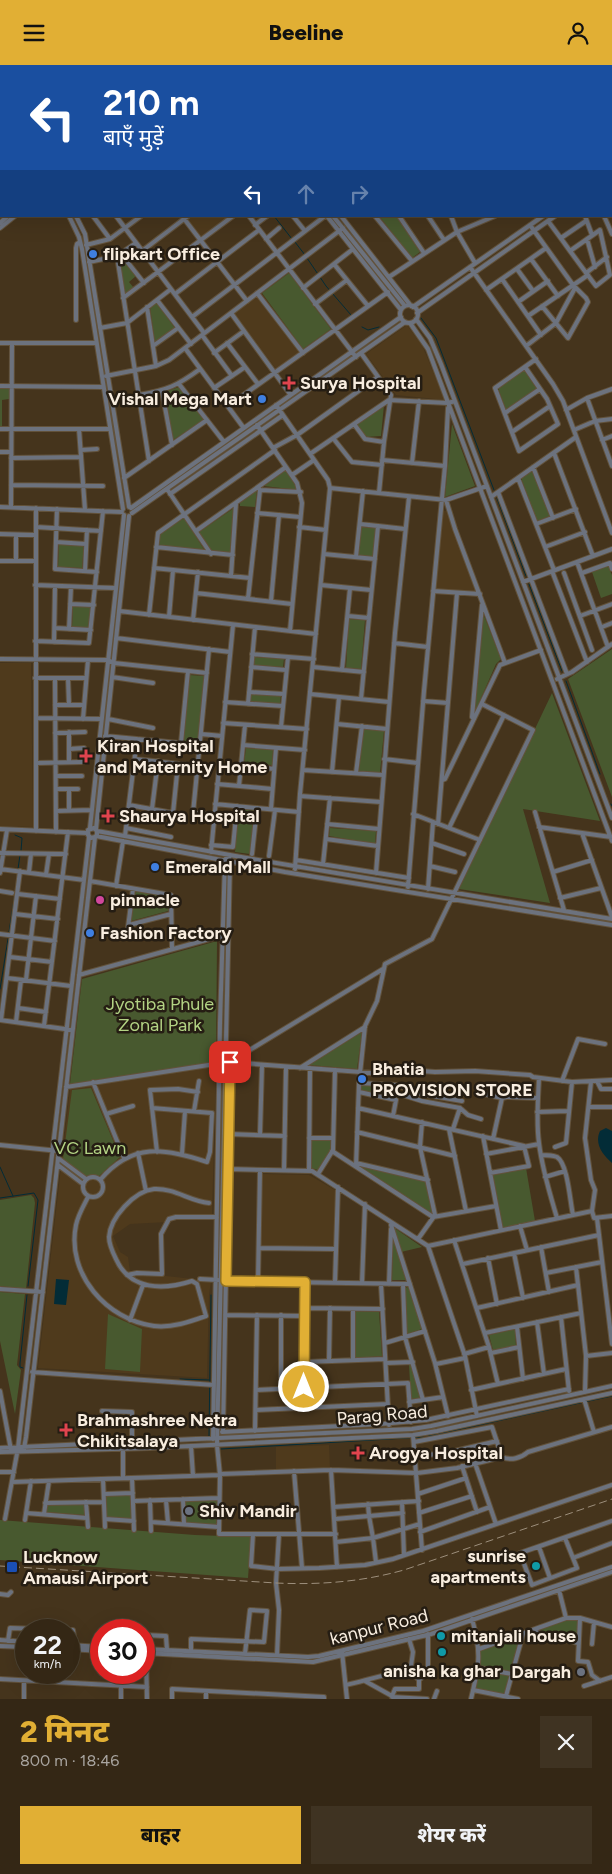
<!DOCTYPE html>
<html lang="hi">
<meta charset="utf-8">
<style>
body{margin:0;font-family:Figtree,"Noto Sans Devanagari",sans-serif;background:#3f3322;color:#f1f3f6;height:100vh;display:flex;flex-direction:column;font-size:19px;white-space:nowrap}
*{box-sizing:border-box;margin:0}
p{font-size:16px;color:#a9a5a0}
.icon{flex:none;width:28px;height:28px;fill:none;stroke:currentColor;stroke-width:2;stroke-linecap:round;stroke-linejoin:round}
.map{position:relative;height:1634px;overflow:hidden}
.details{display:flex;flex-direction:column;background:#342715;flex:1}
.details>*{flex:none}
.banner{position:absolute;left:0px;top:0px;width:612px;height:152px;box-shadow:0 5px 20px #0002,0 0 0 1px #4e4434;background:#1a4fa0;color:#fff;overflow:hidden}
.speed{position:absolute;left:15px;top:1554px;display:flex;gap:10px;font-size:25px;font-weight:700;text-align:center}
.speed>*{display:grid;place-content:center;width:65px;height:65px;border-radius:50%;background:#342715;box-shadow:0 5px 20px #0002,0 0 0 1px #4e4434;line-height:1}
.speed small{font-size:12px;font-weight:400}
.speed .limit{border:8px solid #d22;background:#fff;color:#111}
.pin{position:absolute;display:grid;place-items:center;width:42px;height:42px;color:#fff;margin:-21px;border-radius:10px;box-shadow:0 2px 8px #0006}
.me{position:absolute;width:55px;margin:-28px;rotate:0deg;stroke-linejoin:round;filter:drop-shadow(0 0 4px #0008)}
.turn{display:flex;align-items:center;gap:18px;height:105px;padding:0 20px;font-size:22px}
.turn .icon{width:65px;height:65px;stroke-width:2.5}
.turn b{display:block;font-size:35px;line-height:42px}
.lanes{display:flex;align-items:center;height:48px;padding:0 20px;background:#0003;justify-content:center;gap:25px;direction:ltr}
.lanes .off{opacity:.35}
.round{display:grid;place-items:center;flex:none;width:52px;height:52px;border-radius:0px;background:#3f3322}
.summary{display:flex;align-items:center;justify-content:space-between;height:85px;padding:0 20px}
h1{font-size:30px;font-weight:800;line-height:38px;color:#e1af34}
.primary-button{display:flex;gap:10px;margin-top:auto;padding:10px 20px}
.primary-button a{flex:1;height:58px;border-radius:0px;background:#e1af34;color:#111;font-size:20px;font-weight:800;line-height:58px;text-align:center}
.primary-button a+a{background:#3f3322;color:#f1f3f6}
header{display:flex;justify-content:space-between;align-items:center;height:65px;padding:0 20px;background:#e1af34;color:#111;font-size:22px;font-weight:800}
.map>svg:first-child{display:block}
.built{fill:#4f3a1c}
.green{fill:#48592f}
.water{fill:#032c37}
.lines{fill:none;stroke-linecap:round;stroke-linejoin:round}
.stream{stroke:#032c37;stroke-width:1}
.canal{stroke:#032c37;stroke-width:4}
.minor-casing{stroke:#62523b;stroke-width:6}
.major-casing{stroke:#62523b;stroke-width:7}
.minor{stroke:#6c727e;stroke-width:4}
.major{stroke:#9fabc3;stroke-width:4.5}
.rail{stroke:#9d8f7c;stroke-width:1;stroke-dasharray:8 4;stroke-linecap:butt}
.route-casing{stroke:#927222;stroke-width:12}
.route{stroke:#e1af34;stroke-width:9}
.shop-dot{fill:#3f7fe0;stroke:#251d13;stroke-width:2}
.health-dot{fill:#e0444e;stroke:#251d13;stroke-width:2}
.hotel-dot{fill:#d1479c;stroke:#251d13;stroke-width:2}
.worship-dot{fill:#6b7280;stroke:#251d13;stroke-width:2}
.culture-dot{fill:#0f9aa8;stroke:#251d13;stroke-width:2}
.transit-dot{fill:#1a4fb4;stroke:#251d13;stroke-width:2}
.labels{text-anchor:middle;stroke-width:5;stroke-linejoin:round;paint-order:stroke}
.poi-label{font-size:18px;font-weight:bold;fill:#f8eddf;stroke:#251d13;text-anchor:start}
.park-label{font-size:18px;fill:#b3d384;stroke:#251d13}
.street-label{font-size:18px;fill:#f8eddf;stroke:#251d13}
</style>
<header><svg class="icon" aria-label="menu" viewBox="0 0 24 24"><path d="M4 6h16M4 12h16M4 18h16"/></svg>Beeline<svg class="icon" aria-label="person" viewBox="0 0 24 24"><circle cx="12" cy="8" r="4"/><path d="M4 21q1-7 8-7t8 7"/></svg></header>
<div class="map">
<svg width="612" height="1634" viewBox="0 0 612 1634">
<rect width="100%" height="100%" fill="#45341c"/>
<!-- built -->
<path class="built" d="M191 151H229L201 172 187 154Z
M262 228 303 284 276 304 234 248Z
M407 260 422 280 445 335 396 330 366 289Z
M443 446H446L476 527 436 524Z
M0 598H31L33 762 0 761Z
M216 1001 212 1150H171L167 1157 130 1159 113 1171 120 1187 128 1192 130 1207 211 1216 209 1230 207 1313 38 1303 70 1024Z
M262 1109 309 1110 335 1125 334 1182 261 1181Z
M329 1380 330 1404 276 1405V1382Z"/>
<!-- green -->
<path class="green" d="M379 151H396L420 187 412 193Z
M121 192 136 211 129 217 134 223 125 230 119 193Z
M289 208 331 264 303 284 262 228Z
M156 237 175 263 155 278 150 242Z
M524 305 537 324 506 345 498 323Z
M179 322 204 355 173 375 164 327Z
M0 323H9V334L2 335V361H0Z
M384 340 381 371 366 372 357 359Z
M452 359 475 421 445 432Z
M286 405 298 425 264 421Z
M532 406 550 451 537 456 521 413Z
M257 425 255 442 240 441V436Z
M234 443 230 488 212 486 199 467Z
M184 453 205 486 159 480 160 469Z
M361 462 376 463 373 492 357 491Z
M59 479 84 480 82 503 58 502Z
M608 501 612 510V529L601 533 592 507Z
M73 542H92L89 563 72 562Z
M483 548 501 594 496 599 474 649Z
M349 554 365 555 361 604 346 603Z
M612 584V732L568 614Z
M254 592 284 594 283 602 254 600Z
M189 610 205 611 198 678 183 676Z
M251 628 281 630 280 639 250 637Z
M552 628 600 756 523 744 550 838 459 824Z
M363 664 384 666 380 708 359 706Z
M246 683 273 685 272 700 244 698Z
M239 744 254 745 250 789 235 787Z
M330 763 376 766 375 779 329 771Z
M136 825 169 831 168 846 131 856Z
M217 876 216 997 70 1019 82 914Z
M362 967 357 1004 309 1000Z
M361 1019 396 1022V1035L359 1027Z
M91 1023 120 1092 99 1111 92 1110 86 1111 63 1094 72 1025Z
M331 1075 332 1084 318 1105 311 1103 312 1076Z
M356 1101 428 1115 435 1151Z
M526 1103 535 1156 502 1163 491 1109Z
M31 1130 34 1133 35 1138 26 1224 0 1221V1135Z
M393 1162 422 1182 401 1187Z
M393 1173 406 1215H392Z
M408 1222 422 1264 407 1269 405 1223Z
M0 1227 25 1229 17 1300 21 1305 15 1349 0 1276Z
M355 1246 379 1247 382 1291 355 1293Z
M108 1249 142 1264 140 1307 105 1304Z
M515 1264 516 1281 493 1285 489 1270Z
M409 1300H412L420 1333 411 1334Z
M106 1430H131L132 1454 107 1452Z
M217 1435 216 1460 185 1458V1436Z
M84 1439 85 1450 46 1447 47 1440Z
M0 1455 195 1470 251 1472 248 1513 0 1495Z
M566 1553H580L578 1578 533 1565Z
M523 1569 506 1631 473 1625 479 1584Z"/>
<!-- water -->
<path class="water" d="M606 1063 612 1066V1098C603 1090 594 1079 600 1066Z
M56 1214 69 1215 66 1240 54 1239Z"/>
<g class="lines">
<!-- stream -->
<path class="stream" d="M274 151 292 174
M295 177 305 190
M307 193 326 221 351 250
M421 253 436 273 494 425
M362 262 368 265 379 262
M497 433 526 511
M529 519 562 606
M566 616 600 709
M611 739 612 741
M15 770 22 773 21 786
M18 804 20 790
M9 867 18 809
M0 924 8 874
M0 1102 13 1131
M0 1133 34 1128 38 1135 28 1221
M23 1303 20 1302V1298L27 1230
M180 1314 209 1315
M209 1371 211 1230
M428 1371 612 1331
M221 1384 423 1372"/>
<!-- canal -->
<path class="canal" d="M127 1 129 0
M0 104 1 103"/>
<!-- minor casing -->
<g class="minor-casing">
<path id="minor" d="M68 0 70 1
M214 0 215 1
M349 0 350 1
M377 0V1
M466 0 467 1
M531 0 532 1
M536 0V1
M0 1 1 0
M73 1 74 0
M148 1 150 0
M199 1 201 0
M207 1 209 0
M491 1 495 0
M576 1V0
M602 1 605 0
M0 9 1 10
M0 53 1 52
M0 77 1 80
M69 151 79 172 82 184 123 444
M76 151 85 169 129 442
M93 151 110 174
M116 151 204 268
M182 151 247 236
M249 151 356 292
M293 151 305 166
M327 151 401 245
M333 151 405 241
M341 151 411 241
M375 151 412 196
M399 151 424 188
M428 151 444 175
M451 151 457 167 475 198
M585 151 592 170
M604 151 612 169
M548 156C564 177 579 199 596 221L610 210 600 165 570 186
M0 158 8 151
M255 160 267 151
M530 160 573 220 586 233 588 237 568 273 542 241
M0 163 15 151
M561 173 586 156
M266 174 279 163
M587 174 595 202
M86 180 110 174 141 151
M142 186 188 151
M121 189 144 218
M117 191 149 396
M531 194 558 231
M89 197 117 191 136 178
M334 199 368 241
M470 202 553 319 563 336 612 468
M517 204 533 226
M586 208 607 192
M389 212 457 167 495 151
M502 214 541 270
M303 223 353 184
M486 225 546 183
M257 228 303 288
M175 229 259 165
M123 233 233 151
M157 235 191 279
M518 237 548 216
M315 239 347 215
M400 249a9 9 0 1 1 18 0a9 9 0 1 1-18 0Z
M147 242 156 301
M413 242 543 151
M231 248 290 329
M417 248 555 151
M528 251 588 210
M192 252 325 151
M416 254 430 273 441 299 612 753
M76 255V183L77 179 80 177
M410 258 428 284 612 776
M100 263 127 258 171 224
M202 270 232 311
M0 278H96
M227 278 258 319
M153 281 178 263
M526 281 556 258 575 223
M185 283 243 362
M214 288 244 266
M361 288 391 330 384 377 379 428
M525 302 547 334 558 359 519 386 495 323 536 294
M106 311 156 301 169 295 343 163
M179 319 224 377
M0 321 103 322
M214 323 245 302
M162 326 172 380
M139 330C167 325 177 321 200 304
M587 333 612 401
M276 340 328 415 330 423 300 729 295 804
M228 341 388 227
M566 345 587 333 612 324
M505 348 540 324
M354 359 365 374 384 377
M257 360 297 418 302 438 290 566
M0 364H110
M79 364 85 445
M574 365 595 356 612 354
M512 367 550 341
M333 373 352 397 382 400
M602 375 612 371
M273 383 297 370 378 312
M81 385 97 384
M0 387H11
M554 388 593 491
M310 389 389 335 448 338 455 336
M11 393 81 392
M382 395 445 401
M412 398 419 336
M533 402 553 453
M292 410 314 395
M124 413 207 355
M518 413 554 505
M11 420 103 421
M330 423 446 435 487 421
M167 424 211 489
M260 425 301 427
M498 427 567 609
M170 429 283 350
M491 432 576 372
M446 435 455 464 505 598
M0 442 122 447
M11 442 12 278
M36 443V766
M131 443 401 252
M57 444 55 504 97 507
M132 448 405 257
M257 448 300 452
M360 459 405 464
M536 459 576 444
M36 462 101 466
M299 462 326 465
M196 466 286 402
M0 469 36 470
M16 470V496
M56 477 86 479
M156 482 233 490
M545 482 585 467
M324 489 375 494
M356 492 363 426
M0 496H35
M577 497 608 582
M154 503 250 513
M85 506 87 465
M552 506 587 597
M564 508 592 585
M582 508 610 498 612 504
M231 511 236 438
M523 517 612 484
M35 520 115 523
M321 520 371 525
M433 526 480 529
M196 528 292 539
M248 534 260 425 258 422
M271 536 279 450
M70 539 94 540
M119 546 316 569
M149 550 158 468 275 385
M348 551 369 553
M580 551 612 539
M169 552 173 505
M193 555 198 507
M602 562 612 558
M55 563 91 565
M69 564 71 522
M116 573 230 587
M35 576 89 578 103 446
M54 577 55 521
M394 578 428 582
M209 584 193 748 214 750
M252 589 314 594
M0 594 108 595 114 598 207 608
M251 602 286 605
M313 602 364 607
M342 605 350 523
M112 612 153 618
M35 613H86
M55 613 56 767
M68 613 69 640
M557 614 572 607 612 579
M249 627 284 629
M310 629 389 637
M361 634 378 461
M423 636 448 638
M225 637 283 641
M248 639 255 562
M55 640H84
M36 653 102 654
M83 654 88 595
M108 654 153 663
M474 654 472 652 482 540 483 539
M223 658 307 664
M337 659 387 664
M281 662 288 592
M55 668 85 667
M201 669 222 671
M105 671 200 680
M181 678 188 606
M243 680 305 685
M69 684 84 683
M135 694 197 701
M384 694 418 698
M69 697V667
M36 698 83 697
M241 700 274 704
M303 705 383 710
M332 707 339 632
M356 708 362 661
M56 711H82
M442 715 445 714 500 600 541 585
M217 719 272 724
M239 721 245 660
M56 724H78
M69 724V745
M300 731 381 737
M215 739 299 747
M129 740 173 748 178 699
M152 744 158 696
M271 744 276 683
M56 746 92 745
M535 747 564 845
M413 749 480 775
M327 759 379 764
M438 759 457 528
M539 762 611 772
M90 763 124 450
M126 763 171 772
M449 763 504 650
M0 764 87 768
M96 764 129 451
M97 766V770L95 772 91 773 88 770V765L94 763 97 766 241 792 612 854
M582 768 612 852
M96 771 285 807 612 860
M125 771 137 674
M326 774 378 781
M432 778 464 789
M211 780 233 782 237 741
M211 787 233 560
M0 788 66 789
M252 789 257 743
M228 790 230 796 217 1380 220 1410 219 1469H336
M269 791 275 745
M296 795 409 813
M323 799 330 733
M430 801 455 807
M0 804 84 815
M29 807 31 789
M553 807 592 795
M0 808 7 765
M376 808 395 568 409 432
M46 810 49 789
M90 816 171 830 172 884
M116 821 123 776
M408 822 424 626 445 401 448 343
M428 824 433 757
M0 826 12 828
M18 829 60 834
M560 833 601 823
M15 849 58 854
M129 860 171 849
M0 869 55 876
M127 870 133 824
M10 892 52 897
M79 910 224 870
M7 913 71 921
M26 915 36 831
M18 943 46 947
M0 955 72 965
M1 955 20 806
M16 957 21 915
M44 961 68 767
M300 1003 365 962
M539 1013C538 1035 536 1057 539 1078 542 1104 550 1129 557 1153
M562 1016 578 974 605 979
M597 1016 601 1024H612
M93 1017 124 1093
M591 1017 585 1073 591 1115 595 1125 592 1146
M359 1018 397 1020 421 1029 462 1036
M66 1022 228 997 388 1009 408 1005 435 1007 475 1006 530 1010 533 1012 572 1017
M359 1027 396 1035 393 1051
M396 1028 422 1036 460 1043 453 1064
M479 1028 502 1033
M589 1042H612
M358 1043 524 1081
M460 1043 468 1050 481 1054
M194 1046 199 1016
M537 1047 568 1046
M106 1049 133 1041
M449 1064 466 1146
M357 1067 455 1091
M228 1069 285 1071
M260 1070 262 1000
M483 1071 501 1165
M309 1073H333
M493 1074 502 1033 507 1032 538 1033
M0 1080 59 1086
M555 1082 566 1078 572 1017 612 1015
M332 1086 433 1152 496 1141
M157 1087 150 1025 178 1024 198 1027
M138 1088 146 1126
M182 1089 185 1046
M486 1089 539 1079
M541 1090C546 1090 552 1090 557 1092 568 1099 570 1137 573 1150
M58 1093 86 1114
M356 1098 428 1115
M58 1100 83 1119
M356 1101 359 1018 365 961 377 936 385 899 432 874 533 665 482 639
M227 1104 312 1106 428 1181 465 1291 477 1351
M284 1105 286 1002
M309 1106 310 1003
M490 1108 529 1101 524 1081
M318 1109 333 1085 335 1005
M83 1122a10 10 0 1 1 20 0a10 10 0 1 1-20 0Z
M545 1112 565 1106
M100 1115C132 1077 165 1083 207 1097L210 1087 212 1048 152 1043
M88 1132C84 1140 78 1150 76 1160 66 1209 107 1255 154 1261 172 1263 189 1257 206 1251L197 1219 192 1216C164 1225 130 1226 116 1194 113 1188 109 1179 109 1172 110 1153 134 1126 154 1124 175 1123 189 1136 209 1138
M597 1153 612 1279
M391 1160 435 1298 448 1351
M520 1161 527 1185
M418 1174 435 1150 420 1082 422 1057
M454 1175 489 1282 498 1319
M428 1181 592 1146 594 1153 612 1151
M541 1182 549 1227
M259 1183 336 1184
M514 1188 523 1233
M488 1193 497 1239
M463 1199 599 1170
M576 1202 586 1291 585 1327
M546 1208 602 1197
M127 1210 137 1208 162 1209 161 1169 169 1154 176 1152H217
M200 1214 218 1215
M225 1216 410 1219
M258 1216 260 1105
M335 1218 338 1122
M362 1218 365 1139
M381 1219 389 1360
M389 1219 391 1164
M403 1219 405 1272 423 1335
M0 1224 43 1227
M305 1243 383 1244
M477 1243 578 1220
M225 1250 305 1251
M561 1252 569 1326
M130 1255 143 1220
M537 1257 544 1309
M517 1262 523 1314
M485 1268 581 1248
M385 1278 425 1266
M491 1288 519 1282
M464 1289 489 1282
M586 1291 612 1288
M353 1295V1244
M329 1296 330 1243
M305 1297 385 1294
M386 1298 413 1297
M436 1299 465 1293
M32 1307 214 1320
M305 1322V1217
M281 1323V1250
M256 1325 408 1318 411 1357
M471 1325 566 1304
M0 1326 11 1385
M584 1334 594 1367
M409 1337 443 1332
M256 1345 388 1339
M102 1346 132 1347V1378
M255 1366 257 1250
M222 1367 380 1359 426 1355 569 1324
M223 1367 230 997 383 904
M413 1370 422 1485
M213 1374 220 958 225 795 228 790
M414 1377 492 1362 502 1392
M191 1381 193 1411
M0 1383 412 1364 431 1361 612 1321
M123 1383V1413
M0 1387 150 1383 413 1370 437 1366 612 1328
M18 1387 24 1383 26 1372 95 772
M416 1392 455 1386 497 1376
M475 1398 496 1459
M462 1401 477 1447
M331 1405 337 1502
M294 1406 302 1503
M0 1407H14
M220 1409 331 1405 417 1408 457 1403 502 1392C511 1396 521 1393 528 1387L612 1362
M132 1413 134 1465
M103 1414 105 1462
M12 1417 220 1410
M104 1429 133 1428
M418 1429 466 1413
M183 1434 184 1459
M150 1435 151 1466
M166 1435 168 1458
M133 1436 219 1433
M86 1437 88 1462
M402 1437 404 1490
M45 1438 104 1437
M368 1439 369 1451 403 1448
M334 1442 419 1436
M26 1448 87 1453
M419 1448 472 1431
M44 1449 49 1416
M5 1454 18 1383 89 772
M105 1454 134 1456
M335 1454 369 1451 373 1473 420 1459
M25 1455 31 1416
M151 1457 219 1462
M420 1467 490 1442
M253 1469 251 1501 278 1504 319 1503 365 1500 393 1494 612 1420
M565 1473 577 1503 532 1520 520 1488 612 1456
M336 1477 373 1473 376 1497
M539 1482 550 1513
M573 1493 612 1478
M0 1529 8 1530 11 1527
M566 1553H580L578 1596 588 1597 592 1610 600 1616
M580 1553 612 1562
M531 1566 578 1578
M144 1570 166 1571 167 1585
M409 1574 413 1587 410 1608
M0 1575 26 1577
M8 1576 10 1563 71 1565H73L75 1580
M592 1579 594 1557
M69 1580 101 1582
M0 1581 26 1582
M100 1582 101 1570
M69 1584 101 1586
M144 1584 308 1592 319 1591 423 1566 612 1502
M479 1584 566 1553 559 1525
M146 1586 147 1634
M191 1586V1574L264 1577 267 1546 250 1545 245 1589
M342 1587 347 1634
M144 1588 313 1597 431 1569 612 1507
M277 1590 279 1545 276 1518 279 1469
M479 1603 512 1609
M0 1614 147 1622
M419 1615 428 1607V1569
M346 1620C366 1616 394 1605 413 1608L419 1615V1624H395L392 1631 365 1616
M121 1621V1634
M584 1621 612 1612
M473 1625 518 1634
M206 1626V1634
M506 1631 523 1569
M392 1632 427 1634
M24 1634V1616
M172 1634V1624L324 1632V1634
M434 1634 437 1626
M471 1634C479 1601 482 1588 472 1554"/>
</g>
<!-- major casing -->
<g class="major-casing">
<path id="major" d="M101 1 103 0
M111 1 113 0
M0 84 1 83
M0 94 1 93"/>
</g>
<!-- minor -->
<use href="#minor" class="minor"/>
<!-- major -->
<use href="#major" class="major"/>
<!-- rail -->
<path class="rail" d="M0 1501 276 1518C320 1520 361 1517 404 1505L612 1434"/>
</g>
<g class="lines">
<!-- route casing -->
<g class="route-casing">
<path id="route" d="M230 997 226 1216 305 1217 304 1322"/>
</g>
<!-- route -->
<use href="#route" class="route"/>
</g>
<!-- markers -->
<g class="shop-dot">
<circle cx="93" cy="189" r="5"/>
<circle cx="262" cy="334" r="5"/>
<circle cx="155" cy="802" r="5"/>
<circle cx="90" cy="868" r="5"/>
<circle cx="362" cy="1014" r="5"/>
</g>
<g class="health-dot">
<path d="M286.5 310.5h5v5h5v5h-5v5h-5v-5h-5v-5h5z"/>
<path d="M83.5 683.5h5v5h5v5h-5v5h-5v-5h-5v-5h5z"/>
<path d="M105.5 743.5h5v5h5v5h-5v5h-5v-5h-5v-5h5z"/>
<path d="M63.5 1357.5h5v5h5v5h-5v5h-5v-5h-5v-5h5z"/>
<path d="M355.5 1380.5h5v5h5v5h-5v5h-5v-5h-5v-5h5z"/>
</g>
<circle class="hotel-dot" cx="100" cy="835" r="5"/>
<g class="worship-dot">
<circle cx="189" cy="1446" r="5"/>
<circle cx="581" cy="1607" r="5"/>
</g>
<g class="culture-dot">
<circle cx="536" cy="1501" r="5"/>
<circle cx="441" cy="1571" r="5"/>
<circle cx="442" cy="1587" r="5"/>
</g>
<rect class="transit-dot" x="6" y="1496" width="12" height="12" rx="2.5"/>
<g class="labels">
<!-- poi labels -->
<g class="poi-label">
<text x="103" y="195">flipkart Office</text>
<text x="300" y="324">Surya Hospital</text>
<text x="252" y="340" text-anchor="end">Vishal Mega Mart</text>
<text x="97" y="687">Kiran Hospital<tspan x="97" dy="21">and Maternity Home</tspan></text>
<text x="119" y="757">Shaurya Hospital</text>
<text x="165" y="808">Emerald Mall</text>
<text x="110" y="841">pinnacle</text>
<text x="100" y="874">Fashion Factory</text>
<text x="372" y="1010">Bhatia<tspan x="372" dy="21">PROVISION STORE</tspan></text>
<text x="77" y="1361">Brahmashree Netra<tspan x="77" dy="21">Chikitsalaya</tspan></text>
<text x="369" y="1394">Arogya Hospital</text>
<text x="199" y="1452">Shiv Mandir</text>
<text x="526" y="1497" text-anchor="end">sunrise<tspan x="526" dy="21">apartments</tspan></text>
<text x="23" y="1498">Lucknow<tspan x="23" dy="21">Amausi Airport</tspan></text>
<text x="451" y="1577">mitanjali house</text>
<text x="442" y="1612" text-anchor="middle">anisha ka ghar</text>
<text x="571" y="1613" text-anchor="end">Dargah</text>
</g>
<!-- park labels -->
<g class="park-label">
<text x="160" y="945">Jyotiba Phule<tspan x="160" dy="21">Zonal Park</tspan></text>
<text x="90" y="1089">VC Lawn</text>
</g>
<!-- street labels -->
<g class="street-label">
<text transform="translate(382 1350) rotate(-5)" y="6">Parag Road</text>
<text transform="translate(379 1562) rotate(-14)" y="6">kanpur Road</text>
</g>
</g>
</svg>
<div class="speed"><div>22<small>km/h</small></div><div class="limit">30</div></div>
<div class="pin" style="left:230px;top:997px;background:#d93025"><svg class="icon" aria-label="arrive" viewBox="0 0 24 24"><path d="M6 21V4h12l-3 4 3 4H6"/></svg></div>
<svg class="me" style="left:304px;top:1322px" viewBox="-20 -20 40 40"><circle r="17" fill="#e1af34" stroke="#fff" stroke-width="3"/><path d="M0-11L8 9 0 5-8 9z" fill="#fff"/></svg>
<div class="banner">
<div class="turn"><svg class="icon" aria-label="left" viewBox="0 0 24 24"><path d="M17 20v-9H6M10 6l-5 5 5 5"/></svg><div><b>210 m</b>बाएँ मुड़ें</div></div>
<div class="lanes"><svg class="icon" aria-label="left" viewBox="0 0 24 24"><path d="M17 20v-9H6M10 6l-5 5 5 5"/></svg><svg class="icon off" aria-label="ahead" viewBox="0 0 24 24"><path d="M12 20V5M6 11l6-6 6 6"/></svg><svg class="icon off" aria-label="right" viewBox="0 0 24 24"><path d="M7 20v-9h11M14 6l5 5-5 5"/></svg></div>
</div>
</div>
<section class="details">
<div class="summary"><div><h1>2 मिनट</h1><p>800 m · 18:46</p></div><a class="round"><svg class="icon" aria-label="close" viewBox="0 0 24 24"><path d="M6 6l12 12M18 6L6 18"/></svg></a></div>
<div class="primary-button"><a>बाहर</a><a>शेयर करें</a></div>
</section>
